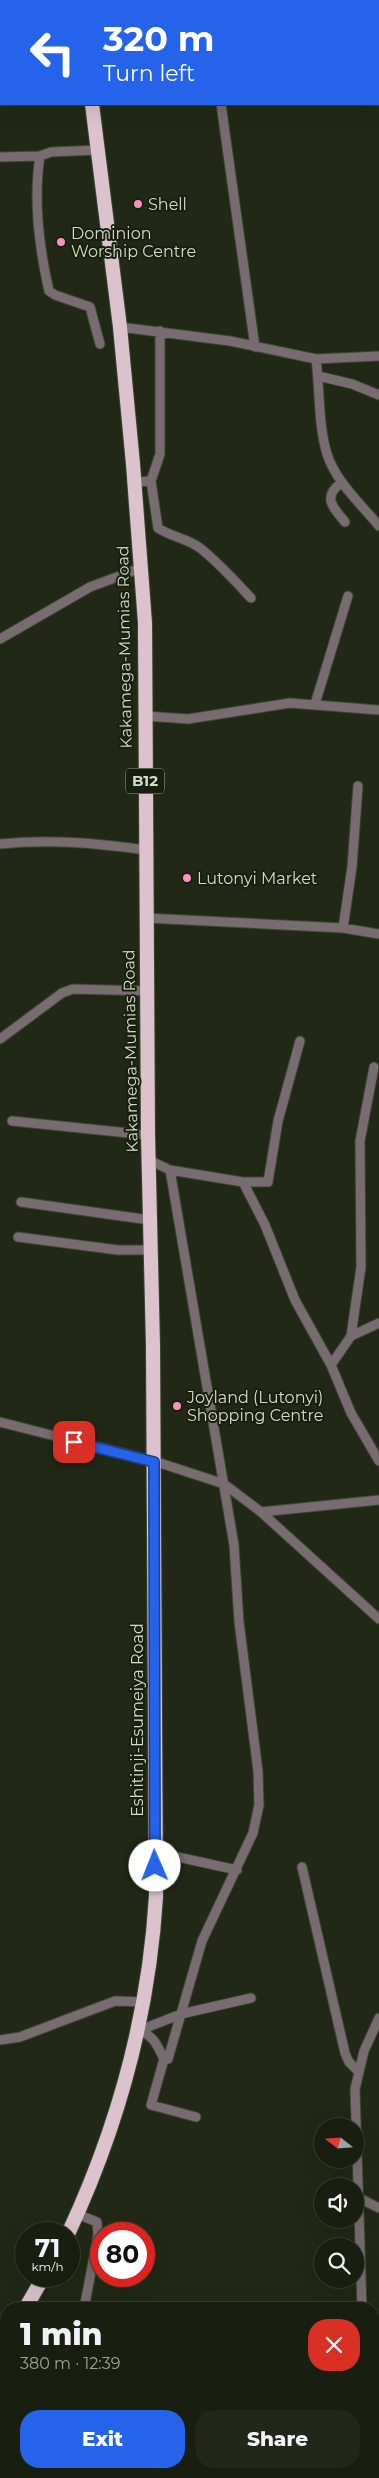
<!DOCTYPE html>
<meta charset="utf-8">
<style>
body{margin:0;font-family:Montserrat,sans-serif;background:#222719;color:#f1f3f6;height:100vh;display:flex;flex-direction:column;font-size:19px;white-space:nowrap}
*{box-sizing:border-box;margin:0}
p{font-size:16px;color:#9fa29f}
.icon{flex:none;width:28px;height:28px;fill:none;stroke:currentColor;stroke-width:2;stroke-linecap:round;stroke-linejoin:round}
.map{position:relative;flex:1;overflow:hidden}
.panel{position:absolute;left:0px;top:2302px;width:380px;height:176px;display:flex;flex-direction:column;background:#191f10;border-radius:20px 20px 0 0;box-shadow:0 5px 20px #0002,0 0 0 1px #373d30}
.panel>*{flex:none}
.top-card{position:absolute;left:0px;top:0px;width:380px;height:105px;box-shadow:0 5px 20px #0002,0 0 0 1px #373d30;background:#2563eb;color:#fff;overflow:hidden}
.needle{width:32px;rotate:287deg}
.buttons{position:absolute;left:314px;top:2118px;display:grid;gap:10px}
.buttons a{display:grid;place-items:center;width:50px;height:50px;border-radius:50%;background:#191f10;box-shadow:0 5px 20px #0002,0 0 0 1px #373d30;font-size:25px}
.speed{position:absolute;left:15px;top:2222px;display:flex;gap:10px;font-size:25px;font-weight:700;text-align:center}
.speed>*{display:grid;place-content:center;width:65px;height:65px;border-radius:50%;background:#191f10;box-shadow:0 5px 20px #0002,0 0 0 1px #373d30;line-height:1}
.speed small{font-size:12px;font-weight:400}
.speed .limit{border:8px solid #d22;background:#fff;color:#111}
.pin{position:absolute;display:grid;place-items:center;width:42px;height:42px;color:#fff;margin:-21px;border-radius:10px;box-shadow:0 2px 8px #0006}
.me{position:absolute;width:55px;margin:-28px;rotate:359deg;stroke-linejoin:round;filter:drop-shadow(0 0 4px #0008)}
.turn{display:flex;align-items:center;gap:18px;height:105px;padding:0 20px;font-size:22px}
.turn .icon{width:65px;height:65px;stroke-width:2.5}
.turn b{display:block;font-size:35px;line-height:42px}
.round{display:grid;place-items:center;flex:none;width:52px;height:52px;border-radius:20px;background:#222719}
.headline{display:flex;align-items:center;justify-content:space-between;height:85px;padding:0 20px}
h1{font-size:30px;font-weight:800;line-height:38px}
.cta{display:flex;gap:10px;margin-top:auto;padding:10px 20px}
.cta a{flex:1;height:58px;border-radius:20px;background:#2563eb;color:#fff;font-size:20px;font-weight:800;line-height:58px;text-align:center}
.cta a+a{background:#222719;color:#f1f3f6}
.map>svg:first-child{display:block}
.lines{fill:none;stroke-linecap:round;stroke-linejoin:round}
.minor-casing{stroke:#3e4534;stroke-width:11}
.trunk-casing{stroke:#3e4534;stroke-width:16}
.minor{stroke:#786c71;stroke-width:9}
.trunk{stroke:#dcc2cc;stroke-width:14}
.route-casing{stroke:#184099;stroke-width:12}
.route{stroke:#2563eb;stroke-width:9}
.poi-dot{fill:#fc8fc2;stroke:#181f0d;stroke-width:2}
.labels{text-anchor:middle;stroke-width:4;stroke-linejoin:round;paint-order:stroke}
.shield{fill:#181f0d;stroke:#9da395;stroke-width:1}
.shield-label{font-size:15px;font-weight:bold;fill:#d6dbcf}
.poi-label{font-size:16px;fill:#d6dbcf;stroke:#181f0d;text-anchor:start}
.street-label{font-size:16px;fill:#d6dbcf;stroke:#181f0d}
</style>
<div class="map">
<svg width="379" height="2478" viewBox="0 0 379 2478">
<rect width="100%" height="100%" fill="#212916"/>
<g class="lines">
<!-- minor casing -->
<g class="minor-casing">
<path id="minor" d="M211 0V1
M221 104 255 347
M97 150 51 152 40 156C33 200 39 247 49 291L55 295 90 307 100 344
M0 157 40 156
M120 327 230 341 316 359 379 356
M316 359C320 390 318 424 327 454 336 482 361 504 379 526
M318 376 352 384 379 395
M151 481 158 528C171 537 187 538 200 548 218 562 235 581 251 598
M135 482 151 481 160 454V331
M342 482C322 497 332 506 345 522
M0 639 90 587 141 568
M315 704 348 596
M145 716 188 719 290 703 379 710
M0 844C50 839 96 843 146 850
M146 918 343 928 379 934
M343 928 352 867 358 786
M0 1039 62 993 73 989 148 991
M300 1041 278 1121 268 1182H243L265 1225 295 1300 331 1365 351 1413 379 1461
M12 1121 148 1135
M170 1170 243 1182
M21 1202 150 1220
M18 1237 118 1250H151
M351 1336 379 1323
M331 1365 351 1336 361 1267 360 1141 374 1067
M0 1422 154 1461 224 1484 261 1512 379 1619
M261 1512 379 1500
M155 1852 237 1870
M302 1867 345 2053 349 2062 359 2072
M138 2031C154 2035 157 2045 164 2059H168L202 1941 253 1833 259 1805 258 1771 239 1622 234 1545 170 1170 149 1160
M138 2031 181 2014 251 1998
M0 2040 20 2037 115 2001 144 2002
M164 2059 151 2105 196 2117
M357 2197 379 2208
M77 2214 97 2222 98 2235 84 2309
M362 2309 355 2089 364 2051 379 2018
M374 2444 379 2446
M77 2472 78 2478
M238 2472 239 2478
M370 2472V2478
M0 2476 6 2470"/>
</g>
<!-- trunk casing -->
<g class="trunk-casing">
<path id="trunk" d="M79 0V1
M68 2234C118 2127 149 2014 156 1896L153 1346 148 1135 145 623 133 464 120 327 92 104
M25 2309 44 2276
M0 2347 6 2337"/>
</g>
<!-- minor -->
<use href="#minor" class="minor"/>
<!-- trunk -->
<use href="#trunk" class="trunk"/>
</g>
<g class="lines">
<!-- route casing -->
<g class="route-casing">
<path id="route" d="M74 1442 154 1462 155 1866"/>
</g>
<!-- route -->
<use href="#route" class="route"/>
</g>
<!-- markers -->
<g class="poi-dot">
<circle cx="138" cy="204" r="5"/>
<circle cx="61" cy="242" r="5"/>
<circle cx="187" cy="878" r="5"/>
<circle cx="177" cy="1406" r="5"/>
</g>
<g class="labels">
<!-- shield labels -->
<rect class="shield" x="126" y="768.5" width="38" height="25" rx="4"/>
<g class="shield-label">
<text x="145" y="786">B12</text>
</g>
<!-- poi labels -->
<g class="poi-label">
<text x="148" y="210">Shell</text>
<text x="71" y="239">Dominion<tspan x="71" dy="18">Worship Centre</tspan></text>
<text x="197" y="884">Lutonyi Market</text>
<text x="187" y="1403">Joyland (Lutonyi)<tspan x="187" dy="18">Shopping Centre</tspan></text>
</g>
<!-- street labels -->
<g class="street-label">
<text transform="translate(124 647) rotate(-91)" y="6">Kakamega-Mumias Road</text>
<text transform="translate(130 1051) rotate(-91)" y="6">Kakamega-Mumias Road</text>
<text transform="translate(137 1720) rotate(-90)" y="6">Eshitinji-Esumeiya Road</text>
</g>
</g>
</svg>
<div class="buttons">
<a><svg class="needle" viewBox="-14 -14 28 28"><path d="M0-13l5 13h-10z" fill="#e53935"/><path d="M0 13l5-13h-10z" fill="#9fa29f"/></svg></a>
<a><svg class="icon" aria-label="sound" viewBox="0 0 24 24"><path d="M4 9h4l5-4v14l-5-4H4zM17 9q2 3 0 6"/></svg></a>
<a><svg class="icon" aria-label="search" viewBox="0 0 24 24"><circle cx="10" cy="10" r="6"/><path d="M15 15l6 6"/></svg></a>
</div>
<div class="speed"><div>71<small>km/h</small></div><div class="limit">80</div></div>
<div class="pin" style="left:74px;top:1442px;background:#d93025"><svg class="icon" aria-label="arrive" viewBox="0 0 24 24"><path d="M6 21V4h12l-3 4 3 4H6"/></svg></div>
<svg class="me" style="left:155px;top:1866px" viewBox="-20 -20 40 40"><circle r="19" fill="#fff"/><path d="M0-13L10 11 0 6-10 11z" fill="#2563eb"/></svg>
<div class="top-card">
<div class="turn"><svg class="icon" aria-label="left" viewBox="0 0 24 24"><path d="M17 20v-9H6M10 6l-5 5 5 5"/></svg><div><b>320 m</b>Turn left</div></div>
</div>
<section class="panel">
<div class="headline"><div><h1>1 min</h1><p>380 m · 12:39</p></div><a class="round" style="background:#d93025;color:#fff"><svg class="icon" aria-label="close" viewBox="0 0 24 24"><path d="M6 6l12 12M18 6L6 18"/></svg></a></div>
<div class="cta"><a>Exit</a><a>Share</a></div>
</section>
</div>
